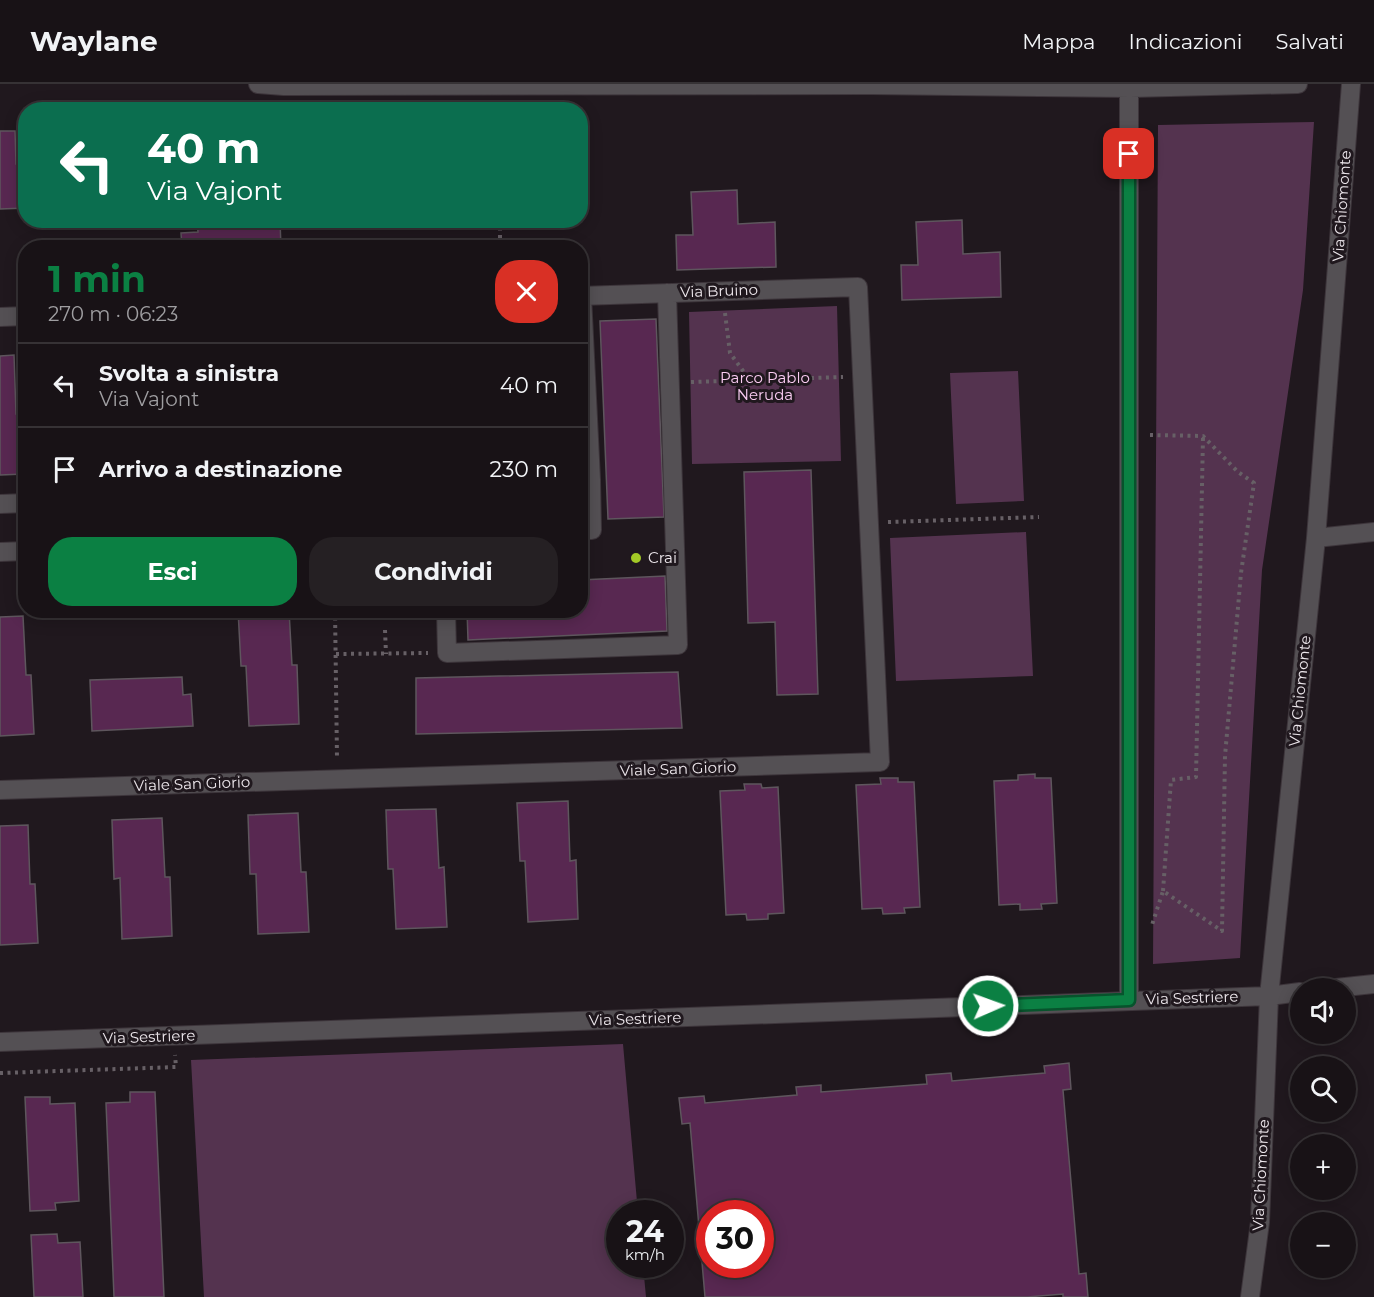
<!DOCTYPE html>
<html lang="it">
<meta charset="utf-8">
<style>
body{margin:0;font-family:Montserrat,sans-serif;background:#252023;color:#f1f3f6;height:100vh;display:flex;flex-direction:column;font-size:22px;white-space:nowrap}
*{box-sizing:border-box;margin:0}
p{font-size:20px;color:#9f9ea1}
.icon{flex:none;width:33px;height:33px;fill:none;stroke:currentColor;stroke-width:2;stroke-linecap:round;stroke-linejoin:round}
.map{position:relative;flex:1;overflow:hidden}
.side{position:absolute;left:18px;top:156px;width:570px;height:378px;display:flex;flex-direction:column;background:#181216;border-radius:24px;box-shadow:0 3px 15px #0003,0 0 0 2px #363235}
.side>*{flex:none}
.guide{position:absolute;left:18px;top:18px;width:570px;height:126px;border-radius:24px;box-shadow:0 3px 15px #0003,0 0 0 2px #363235;background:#0b6e4f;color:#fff;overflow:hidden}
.buttons{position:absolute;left:1290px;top:894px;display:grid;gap:12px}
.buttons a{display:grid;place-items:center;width:66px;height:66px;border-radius:50%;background:#181216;box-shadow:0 3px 15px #0003,0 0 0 2px #363235;font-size:30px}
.speed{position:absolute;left:606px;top:1116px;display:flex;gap:12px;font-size:30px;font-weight:700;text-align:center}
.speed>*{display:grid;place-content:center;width:78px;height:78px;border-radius:50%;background:#181216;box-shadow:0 3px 15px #0003,0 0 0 2px #363235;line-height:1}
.speed small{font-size:15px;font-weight:400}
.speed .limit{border:9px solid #d22;background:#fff;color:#111}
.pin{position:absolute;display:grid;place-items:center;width:51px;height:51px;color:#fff;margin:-26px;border-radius:12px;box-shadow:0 3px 9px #0006}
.me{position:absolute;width:66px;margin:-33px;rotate:88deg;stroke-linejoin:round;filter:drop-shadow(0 0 4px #0008)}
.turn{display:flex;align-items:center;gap:21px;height:126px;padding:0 30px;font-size:27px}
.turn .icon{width:78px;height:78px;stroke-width:2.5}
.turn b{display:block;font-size:42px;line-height:51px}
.round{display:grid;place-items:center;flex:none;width:63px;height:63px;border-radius:24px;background:#252023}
.headline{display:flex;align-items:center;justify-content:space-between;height:102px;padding:0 30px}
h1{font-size:36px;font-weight:700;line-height:45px;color:#0b8043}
.action{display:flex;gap:12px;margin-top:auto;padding:12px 30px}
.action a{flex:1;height:69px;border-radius:24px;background:#0b8043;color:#fff;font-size:24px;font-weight:700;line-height:69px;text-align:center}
.action a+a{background:#252023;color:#f1f3f6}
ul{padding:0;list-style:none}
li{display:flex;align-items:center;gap:18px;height:84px;padding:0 30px;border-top:2px solid #363235}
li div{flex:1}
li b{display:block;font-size:22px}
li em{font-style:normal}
header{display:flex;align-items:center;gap:36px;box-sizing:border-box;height:84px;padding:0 30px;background:#181216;border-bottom:2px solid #363235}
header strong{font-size:28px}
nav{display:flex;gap:33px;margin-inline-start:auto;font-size:21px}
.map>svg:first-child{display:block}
.green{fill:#54334f}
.building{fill:#582851;stroke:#5e565d;stroke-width:1.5;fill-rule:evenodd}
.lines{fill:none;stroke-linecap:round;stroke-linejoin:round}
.minor-casing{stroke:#3d353b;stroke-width:20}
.path{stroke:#676066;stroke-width:4;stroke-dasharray:3 4.5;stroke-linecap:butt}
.minor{stroke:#545054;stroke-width:18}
.route-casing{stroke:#07532c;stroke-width:15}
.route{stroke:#0b8043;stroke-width:10}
.poi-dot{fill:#a3c926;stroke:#20181e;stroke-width:2}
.labels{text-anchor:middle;stroke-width:6;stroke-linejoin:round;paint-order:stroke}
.street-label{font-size:15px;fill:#ede7ec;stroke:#20181e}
.park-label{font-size:15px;fill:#fbccf3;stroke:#20181e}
.poi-label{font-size:15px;fill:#ede7ec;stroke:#20181e;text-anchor:start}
</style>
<header>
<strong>Waylane</strong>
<nav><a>Mappa</a><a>Indicazioni</a><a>Salvati</a></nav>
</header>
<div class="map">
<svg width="1374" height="1213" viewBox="0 0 1374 1213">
<rect width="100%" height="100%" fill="#20181e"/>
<!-- green -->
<path class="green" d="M1314 38 1303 206 1262 486 1240 874 1153 880 1158 41Z
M837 222 841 377 692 380 689 228Z
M1018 287 1024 417 956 420 950 289Z
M1026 448 1033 592 896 597 890 454Z
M623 960 638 1129 620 1130V1180L643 1181 646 1213H204L191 976Z"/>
<!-- building -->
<path class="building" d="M0 47H15L16 80H26V124L0 125Z
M737 106 738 140 775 138 776 183 677 186 676 151H693L691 108Z
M197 136H280L281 164H182L181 149 198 148Z
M962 136 963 170 1000 168 1001 213 902 216 901 181H918L916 138Z
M656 235 664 433 608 435 600 237Z
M14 271 16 330H21L24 390 0 391V272Z
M811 386 818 610 777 611 775 538 748 539 744 388Z
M665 492 667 547 468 556 467 526H580V496Z
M238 526H289L292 581H297L299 640 249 642 246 582H241Z
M23 532 26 591H31L34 650 0 652V533Z
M678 588 682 644 416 650V594Z
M182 593 183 611 191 610 193 642 92 647 90 596Z
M1035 690V694H1051L1057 819 1041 820 1042 825 1020 826V820L999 821 994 697 1018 696V691Z
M880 694H898V698H914L920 823 904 824 905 829 883 830 882 824 862 825 856 701 881 700Z
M744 700H761L762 704 778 703 784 829 768 830V835L747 836 746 830 726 831 720 707 745 706Z
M568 717 570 777 576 776 578 835 528 838 525 777H520L517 719Z
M436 725 439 784 444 783 447 843 396 845 393 785H388L386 726Z
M298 729 301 788H306L309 848 258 850 256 790H250L248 731Z
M162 734 165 793H170L172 852 122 855 120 794 114 795 112 736Z
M28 741 30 800H35L38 859 0 861V742Z
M1069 979 1071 1005 1063 1006 1079 1190 1086 1189 1088 1213H1063V1210L1027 1213H705L690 1039 682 1040 679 1014 704 1012 705 1019 797 1011 796 1003 821 1001V1008L927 1000 926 991 951 989 952 997 1045 989 1044 982ZM710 1130H760V1180H710Z
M130 1008H155L164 1213H114L106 1019 130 1018Z
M25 1013H50V1020L75 1019 79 1117 55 1119 56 1126 30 1127Z
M57 1150 58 1159 80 1158 83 1213H34L31 1151Z"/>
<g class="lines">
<!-- minor casing -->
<g class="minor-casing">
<path id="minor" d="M258 0 284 2 870 1 1130 4 1298 0
M582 212 591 396
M0 233 26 232
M580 396H591L592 446H580
M0 420 26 419
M1316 454 1374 448
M0 468 26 467
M446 526 447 569 678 561 667 209
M0 706 880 678 858 203 580 212
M1336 904 1374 900
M1129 917V0
M0 958 1269 912 1300 908
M1250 1213 1260 1138 1269 912 1316 454 1351 0"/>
</g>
<!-- path -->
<path class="path" d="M500 136V164
M725 229 730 269 749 295
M691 298 843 293
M1150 351 1203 352 1238 388 1254 399 1241 489 1225 672 1222 847 1163 807 1152 841
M888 438 1039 433
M335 526 337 674
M385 546 386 570
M336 570 428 569
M1163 807 1171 696 1196 693 1203 353
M0 989 176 983 175 971"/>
<!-- minor -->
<use href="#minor" class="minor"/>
</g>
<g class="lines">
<!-- route casing -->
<g class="route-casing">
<path id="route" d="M988 922 1129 916V70"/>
</g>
<!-- route -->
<use href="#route" class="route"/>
</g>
<!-- markers -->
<circle class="poi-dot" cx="636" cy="474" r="6"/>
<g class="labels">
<!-- street labels -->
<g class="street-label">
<text transform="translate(1342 122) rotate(-86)" y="5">Via Chiomonte</text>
<text transform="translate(719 207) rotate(-2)" y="5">Via Bruino</text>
<text transform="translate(1300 607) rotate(-84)" y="5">Via Chiomonte</text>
<text transform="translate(678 685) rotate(-2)" y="5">Viale San Giorio</text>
<text transform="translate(192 700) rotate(-2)" y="5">Viale San Giorio</text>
<text transform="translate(1192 914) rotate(-2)" y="5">Via Sestriere</text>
<text transform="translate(635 935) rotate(-2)" y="5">Via Sestriere</text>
<text transform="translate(149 953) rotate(-2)" y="5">Via Sestriere</text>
<text transform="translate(1261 1091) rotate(-87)" y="5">Via Chiomonte</text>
</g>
<!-- park labels -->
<g class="park-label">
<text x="765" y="299">Parco Pablo<tspan x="765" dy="17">Neruda</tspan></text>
</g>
<!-- poi labels -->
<g class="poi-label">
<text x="648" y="479">Crai</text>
</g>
</g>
</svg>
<div class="buttons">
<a><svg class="icon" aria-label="sound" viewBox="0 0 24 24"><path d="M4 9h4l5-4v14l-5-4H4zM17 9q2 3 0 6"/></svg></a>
<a><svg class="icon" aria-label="search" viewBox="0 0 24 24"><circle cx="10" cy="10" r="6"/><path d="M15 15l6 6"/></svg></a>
<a>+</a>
<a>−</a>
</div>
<div class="speed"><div>24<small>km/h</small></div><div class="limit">30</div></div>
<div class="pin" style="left:1129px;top:70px;background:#d93025"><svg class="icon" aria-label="arrive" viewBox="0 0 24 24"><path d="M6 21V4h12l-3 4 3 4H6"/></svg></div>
<svg class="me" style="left:988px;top:922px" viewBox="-20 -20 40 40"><circle r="17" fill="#0b8043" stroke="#fff" stroke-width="3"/><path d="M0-11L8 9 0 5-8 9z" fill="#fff"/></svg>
<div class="guide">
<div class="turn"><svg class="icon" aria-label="left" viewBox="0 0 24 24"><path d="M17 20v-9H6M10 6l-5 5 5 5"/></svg><div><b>40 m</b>Via Vajont</div></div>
</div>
<section class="side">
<div class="headline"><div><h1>1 min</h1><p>270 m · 06:23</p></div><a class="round" style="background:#d93025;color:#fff"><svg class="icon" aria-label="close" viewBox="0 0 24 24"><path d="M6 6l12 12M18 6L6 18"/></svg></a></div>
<ul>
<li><svg class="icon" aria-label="left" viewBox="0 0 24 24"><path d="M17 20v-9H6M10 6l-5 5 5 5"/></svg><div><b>Svolta a sinistra</b><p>Via Vajont</p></div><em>40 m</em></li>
<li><svg class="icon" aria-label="arrive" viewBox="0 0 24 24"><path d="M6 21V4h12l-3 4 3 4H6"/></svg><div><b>Arrivo a destinazione</b></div><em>230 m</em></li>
</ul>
<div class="action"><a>Esci</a><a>Condividi</a></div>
</section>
</div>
